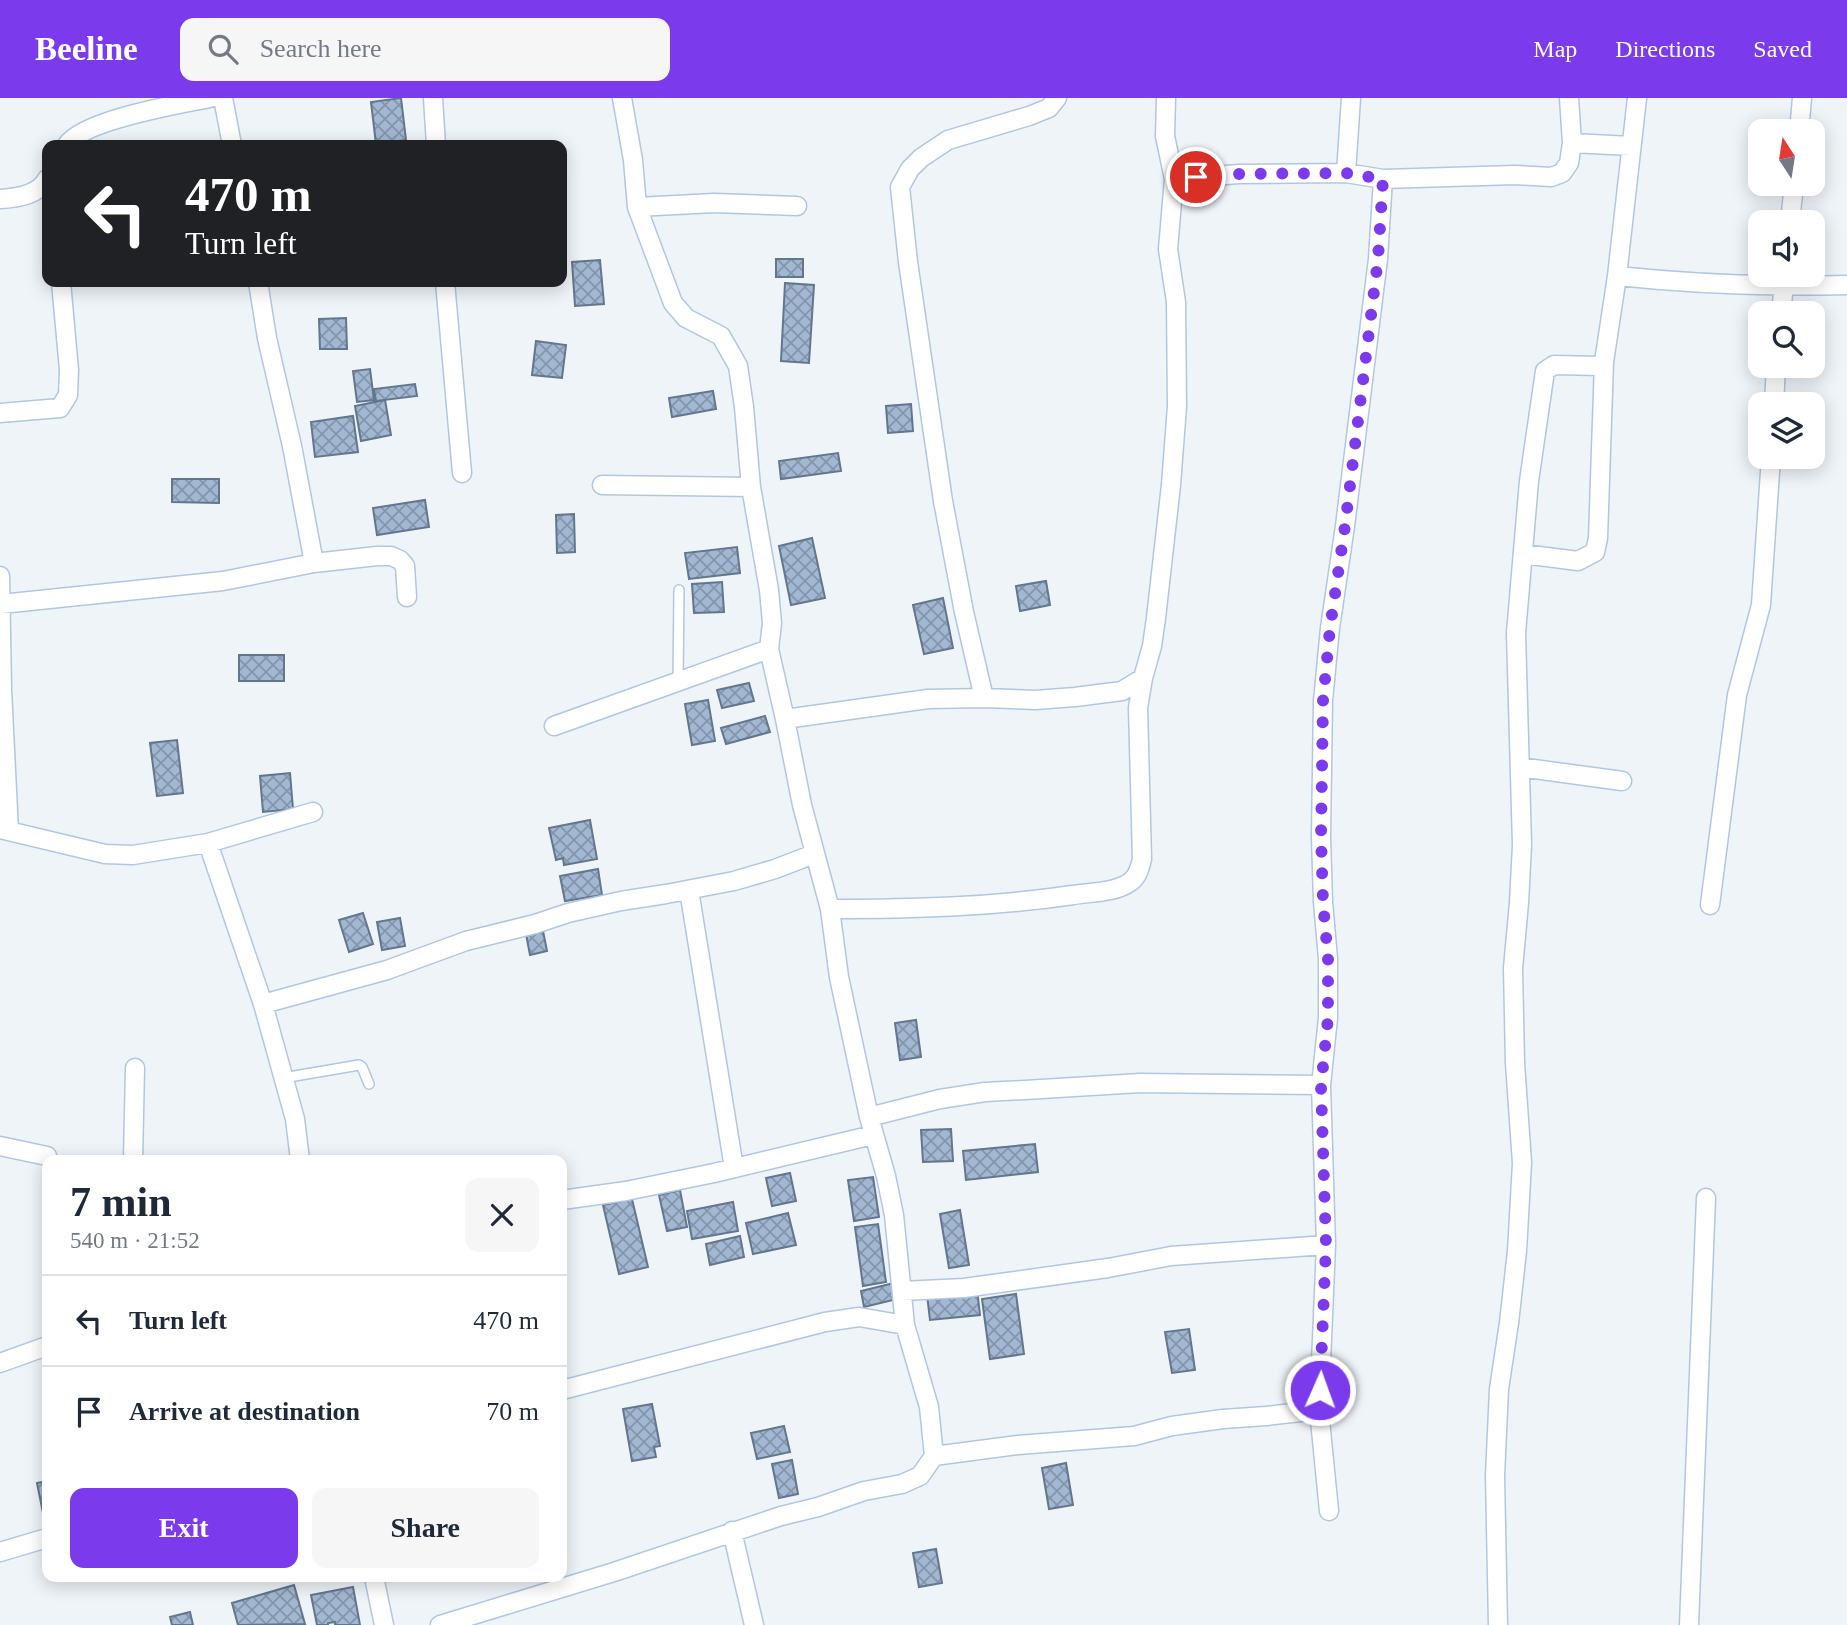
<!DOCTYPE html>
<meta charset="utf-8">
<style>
body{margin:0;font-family:Georgia,serif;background:#f6f6f7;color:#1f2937;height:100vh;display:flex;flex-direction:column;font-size:26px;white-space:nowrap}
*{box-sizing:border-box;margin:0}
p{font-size:23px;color:#747a83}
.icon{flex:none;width:38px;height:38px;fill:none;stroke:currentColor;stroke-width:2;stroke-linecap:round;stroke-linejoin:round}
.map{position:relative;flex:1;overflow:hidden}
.panel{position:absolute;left:42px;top:1057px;width:525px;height:427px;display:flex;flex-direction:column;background:#fff;border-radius:14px;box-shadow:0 4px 18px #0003}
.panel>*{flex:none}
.top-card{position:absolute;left:42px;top:42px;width:525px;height:147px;border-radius:14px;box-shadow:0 4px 18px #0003;background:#202124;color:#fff;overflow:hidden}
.needle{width:46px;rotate:348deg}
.fabs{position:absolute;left:1748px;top:21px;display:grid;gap:14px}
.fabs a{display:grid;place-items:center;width:77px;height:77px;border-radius:14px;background:#fff;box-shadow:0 4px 18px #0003;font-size:35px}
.pin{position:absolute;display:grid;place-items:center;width:60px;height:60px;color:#fff;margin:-30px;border:4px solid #fff;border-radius:50%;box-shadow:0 2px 7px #0007}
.me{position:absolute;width:77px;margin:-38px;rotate:2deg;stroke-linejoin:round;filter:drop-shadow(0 0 5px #0008)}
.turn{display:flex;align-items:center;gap:24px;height:147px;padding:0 28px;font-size:32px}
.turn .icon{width:91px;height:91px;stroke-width:2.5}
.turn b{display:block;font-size:49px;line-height:60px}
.round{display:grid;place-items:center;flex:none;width:74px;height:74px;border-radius:14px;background:#f6f6f7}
.headline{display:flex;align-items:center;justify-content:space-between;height:119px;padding:0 28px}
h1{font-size:42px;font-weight:600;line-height:52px}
.button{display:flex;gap:14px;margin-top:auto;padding:14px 28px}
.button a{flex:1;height:80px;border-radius:14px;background:#7c3aed;color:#fff;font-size:28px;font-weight:600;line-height:80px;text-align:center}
.button a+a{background:#f6f6f7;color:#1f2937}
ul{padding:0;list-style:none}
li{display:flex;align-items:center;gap:21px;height:91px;padding:0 28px;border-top:2px solid #e0e1e3}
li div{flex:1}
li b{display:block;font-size:26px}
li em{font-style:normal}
header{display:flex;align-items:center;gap:42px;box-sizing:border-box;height:98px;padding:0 35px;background:#7c3aed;color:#fff}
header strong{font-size:33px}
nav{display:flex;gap:38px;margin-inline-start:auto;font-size:24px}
.search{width:490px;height:63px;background:#f6f6f7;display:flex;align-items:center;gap:18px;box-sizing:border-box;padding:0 24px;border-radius:14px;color:#747a83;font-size:26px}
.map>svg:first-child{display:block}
.building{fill:url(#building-cross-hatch);stroke:#62768d;stroke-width:2}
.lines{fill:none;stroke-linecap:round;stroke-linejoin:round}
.service-casing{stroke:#b1c7e1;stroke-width:12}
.minor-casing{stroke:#b1c7e1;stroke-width:21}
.service{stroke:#fff;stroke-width:9}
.minor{stroke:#fff;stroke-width:18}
.route{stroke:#7c3aed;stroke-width:12;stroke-dasharray:0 21.6}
</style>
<header>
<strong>Beeline</strong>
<div class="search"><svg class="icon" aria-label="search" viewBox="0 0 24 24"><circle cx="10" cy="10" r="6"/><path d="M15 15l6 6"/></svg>Search here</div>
<nav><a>Map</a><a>Directions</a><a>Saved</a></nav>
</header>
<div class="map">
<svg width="1847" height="1527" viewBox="0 0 1847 1527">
<defs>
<pattern id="building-cross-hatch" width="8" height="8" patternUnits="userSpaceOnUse" patternTransform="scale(1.75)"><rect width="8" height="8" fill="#a2b7d1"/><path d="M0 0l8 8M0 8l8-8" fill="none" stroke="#8495ab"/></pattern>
</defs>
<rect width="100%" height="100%" fill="#eff4f9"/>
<!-- building -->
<path class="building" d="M401 0 406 42 376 46 371 4Z
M776 161H803V179H776Z
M600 162 604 206 575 208 572 164Z
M785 185 814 187 809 265 781 263Z
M346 220 347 251H320L319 221Z
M536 243 566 247 562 280 532 277Z
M370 271 374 302 357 304 353 273Z
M415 286 417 298 376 303 374 291Z
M713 293 716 311 672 319 669 300Z
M385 302 391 337 361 343 355 308Z
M911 306 913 333 888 335 886 308Z
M353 318 358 354 315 359 311 324Z
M838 355 841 373 781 381 779 363Z
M172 381H219V405L172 404Z
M425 402 429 429 377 437 373 410Z
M574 416 575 454 557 455 556 417Z
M812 440 825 500 791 507 779 448Z
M737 449 740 475 689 481 685 455Z
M1046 483 1050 507 1020 513 1016 488Z
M722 484 724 514 694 515 692 486Z
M943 500 953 550 924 556 913 507Z
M239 557H284V583H239Z
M749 585 754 603 722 610 717 592Z
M708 602 715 643 692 647 685 606Z
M765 618 770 634 726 646 721 630Z
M177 642 183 695 157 698 150 645Z
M290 675 293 711 263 714 260 678Z
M590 722 597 761 564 767 563 760 556 762 549 730Z
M598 771 602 797 565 803 560 778Z
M363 815 373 846 349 854 339 822Z
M400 820 405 848 382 852 377 824Z
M543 833 547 853 530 857 526 836Z
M916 922 921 959 900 962 895 925Z
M951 1031 953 1063 923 1064 921 1032Z
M1035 1046 1038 1074 966 1082 963 1053Z
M790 1075 796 1103 772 1108 766 1080Z
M873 1079 879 1119 854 1123 848 1082Z
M680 1092 687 1129 667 1133 659 1097Z
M632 1101 648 1169 619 1176 603 1107Z
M733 1104 738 1133 692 1141 687 1113Z
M960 1112 969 1167 949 1170 940 1116Z
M788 1115 796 1147 753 1156 746 1125Z
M878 1126 886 1184 863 1188 855 1129Z
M740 1138 744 1159 710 1167 706 1146Z
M894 1185 897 1201 864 1209 861 1193Z
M977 1191 980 1217 930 1222 927 1197Z
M1016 1196 1024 1256 990 1261 982 1201Z
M1189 1231 1195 1272 1172 1275 1165 1234Z
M652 1306 660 1348 654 1349 656 1359 632 1363 623 1311Z
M784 1328 790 1354 757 1361 751 1335Z
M792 1362 798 1396 779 1400 772 1366Z
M1066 1365 1073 1407 1049 1411 1042 1370Z
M47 1383V1420H44L37 1385Z
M936 1451 942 1485 919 1489 913 1455Z
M294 1487 305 1526 238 1527 232 1505Z
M353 1489 360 1527H335V1524L328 1525V1527H317L311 1497Z
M190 1514 193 1527H172L170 1519Z"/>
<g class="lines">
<!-- service casing -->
<g class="service-casing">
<path id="service" d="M678 584 679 492
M283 980 359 967 362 969 369 986"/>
</g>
<!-- minor casing -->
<g class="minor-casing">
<path id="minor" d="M223 0 232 47
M433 0 436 47
M1799 33 1802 0
M1572 45 1631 48
M67 47C83 22 179 6 210 0
M1346 75 1351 0
M1174 81 1239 76 1346 75 1383 81 1515 77 1551 79 1562 75 1569 65 1572 45 1569 0
M0 101C17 100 39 97 47 81
M637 109 714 105 797 108
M1790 124 1794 86
M1617 178 1637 0
M258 184 267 240 292 348 314 465
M445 184 462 375
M1781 215 1785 177
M1774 306 1776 268
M0 315 60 310 68 297 69 272 61 184
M602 387 751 389
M1523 456 1578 463 1595 454 1598 440 1604 264
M0 478 2 591 9 733
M1 506 223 483 314 465 377 458H391L400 462 405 468 407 499
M984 600 964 514 943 403 908 164 900 89 910 71 921 60 948 42 1029 18 1049 10 1057 0
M785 621 928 601 984 600 1035 602 1075 599 1122 593 1143 580
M554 628 769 551
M1520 669 1622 683
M0 731 105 756 133 757 208 745 313 714
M208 745 263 906 295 1021 300 1062
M689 792 734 1070
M1710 807 1737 597 1761 507 1771 359
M830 811C912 811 992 809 1073 797 1091 794 1115 795 1130 784 1138 779 1140 769 1142 761L1138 610 1143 580 1152 548 1156 520 1171 387 1177 308 1176 204 1168 151 1174 81 1165 38 1166 0
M263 906 387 872 466 843 535 826 568 815 621 803 666 796 734 783 775 771 814 756
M869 1019 940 1001 985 994 1025 992 1140 985 1321 987
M0 1048 47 1058
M133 1062 135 970
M562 1102 626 1093 714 1075 873 1037
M902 1193 964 1190 1108 1170 1171 1158 1326 1147
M0 1265 47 1248
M562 1292 825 1224 859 1219 905 1227
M934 1358 1018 1347 1134 1338 1172 1328 1223 1321 1266 1318 1319 1312
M1329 1413 1319 1312 1326 1147 1321 987 1328 920V861L1323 804 1321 739 1323 603 1330 530 1345 428 1378 161 1383 81
M732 1433 754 1527
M0 1454 47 1440
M374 1479 384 1527
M440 1527 614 1474 781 1418 818 1409 864 1393 902 1386 920 1378 934 1358 929 1309 905 1227 894 1117 886 1078 869 1019 839 879 830 811 802 707 785 621 769 551 772 525 769 492 751 389 744 309 738 268 721 238 686 220 673 205 637 109 633 62 622 0
M1498 1527 1495 1378 1499 1291 1509 1225 1517 1153 1522 1065 1515 965 1513 870 1519 805 1522 747 1516 535 1529 383 1545 273 1554 267 1600 268 1604 264 1617 178C1694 186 1770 189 1847 187
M1689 1527 1706 1100"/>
</g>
<!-- service -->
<use href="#service" class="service"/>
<!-- minor -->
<use href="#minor" class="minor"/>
</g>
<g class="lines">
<!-- route -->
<path class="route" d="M1196 79 1240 76 1346 75 1383 81 1378 161 1345 428 1330 530 1323 603 1321 739 1323 804 1328 861V920L1321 988 1326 1147 1320 1292"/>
</g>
</svg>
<div class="fabs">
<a><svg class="needle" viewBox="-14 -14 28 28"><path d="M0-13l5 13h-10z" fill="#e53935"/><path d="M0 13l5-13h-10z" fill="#747a83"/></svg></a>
<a><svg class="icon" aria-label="sound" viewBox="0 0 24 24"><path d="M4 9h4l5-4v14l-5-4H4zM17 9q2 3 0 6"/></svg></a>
<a><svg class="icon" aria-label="search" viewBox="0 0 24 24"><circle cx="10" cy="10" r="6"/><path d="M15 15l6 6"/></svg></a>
<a><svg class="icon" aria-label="layers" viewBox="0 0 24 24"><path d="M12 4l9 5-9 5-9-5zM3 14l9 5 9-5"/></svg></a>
</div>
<div class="pin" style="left:1196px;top:79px;background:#d93025"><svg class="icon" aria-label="arrive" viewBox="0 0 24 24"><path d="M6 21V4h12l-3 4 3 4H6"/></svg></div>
<svg class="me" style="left:1320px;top:1292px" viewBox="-20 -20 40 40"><circle r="17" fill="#7c3aed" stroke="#fff" stroke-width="3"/><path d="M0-11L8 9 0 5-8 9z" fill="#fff"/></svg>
<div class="top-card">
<div class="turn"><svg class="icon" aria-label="left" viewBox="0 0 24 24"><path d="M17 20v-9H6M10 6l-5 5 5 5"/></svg><div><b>470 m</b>Turn left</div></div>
</div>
<section class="panel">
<div class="headline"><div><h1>7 min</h1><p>540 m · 21:52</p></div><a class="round"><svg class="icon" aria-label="close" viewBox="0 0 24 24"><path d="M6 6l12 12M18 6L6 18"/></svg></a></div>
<ul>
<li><svg class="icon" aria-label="left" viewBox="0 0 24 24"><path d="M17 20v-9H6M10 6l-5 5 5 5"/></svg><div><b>Turn left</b></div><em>470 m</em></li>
<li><svg class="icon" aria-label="arrive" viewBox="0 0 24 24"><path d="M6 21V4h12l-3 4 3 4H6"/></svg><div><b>Arrive at destination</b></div><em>70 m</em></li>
</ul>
<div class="button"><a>Exit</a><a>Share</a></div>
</section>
</div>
